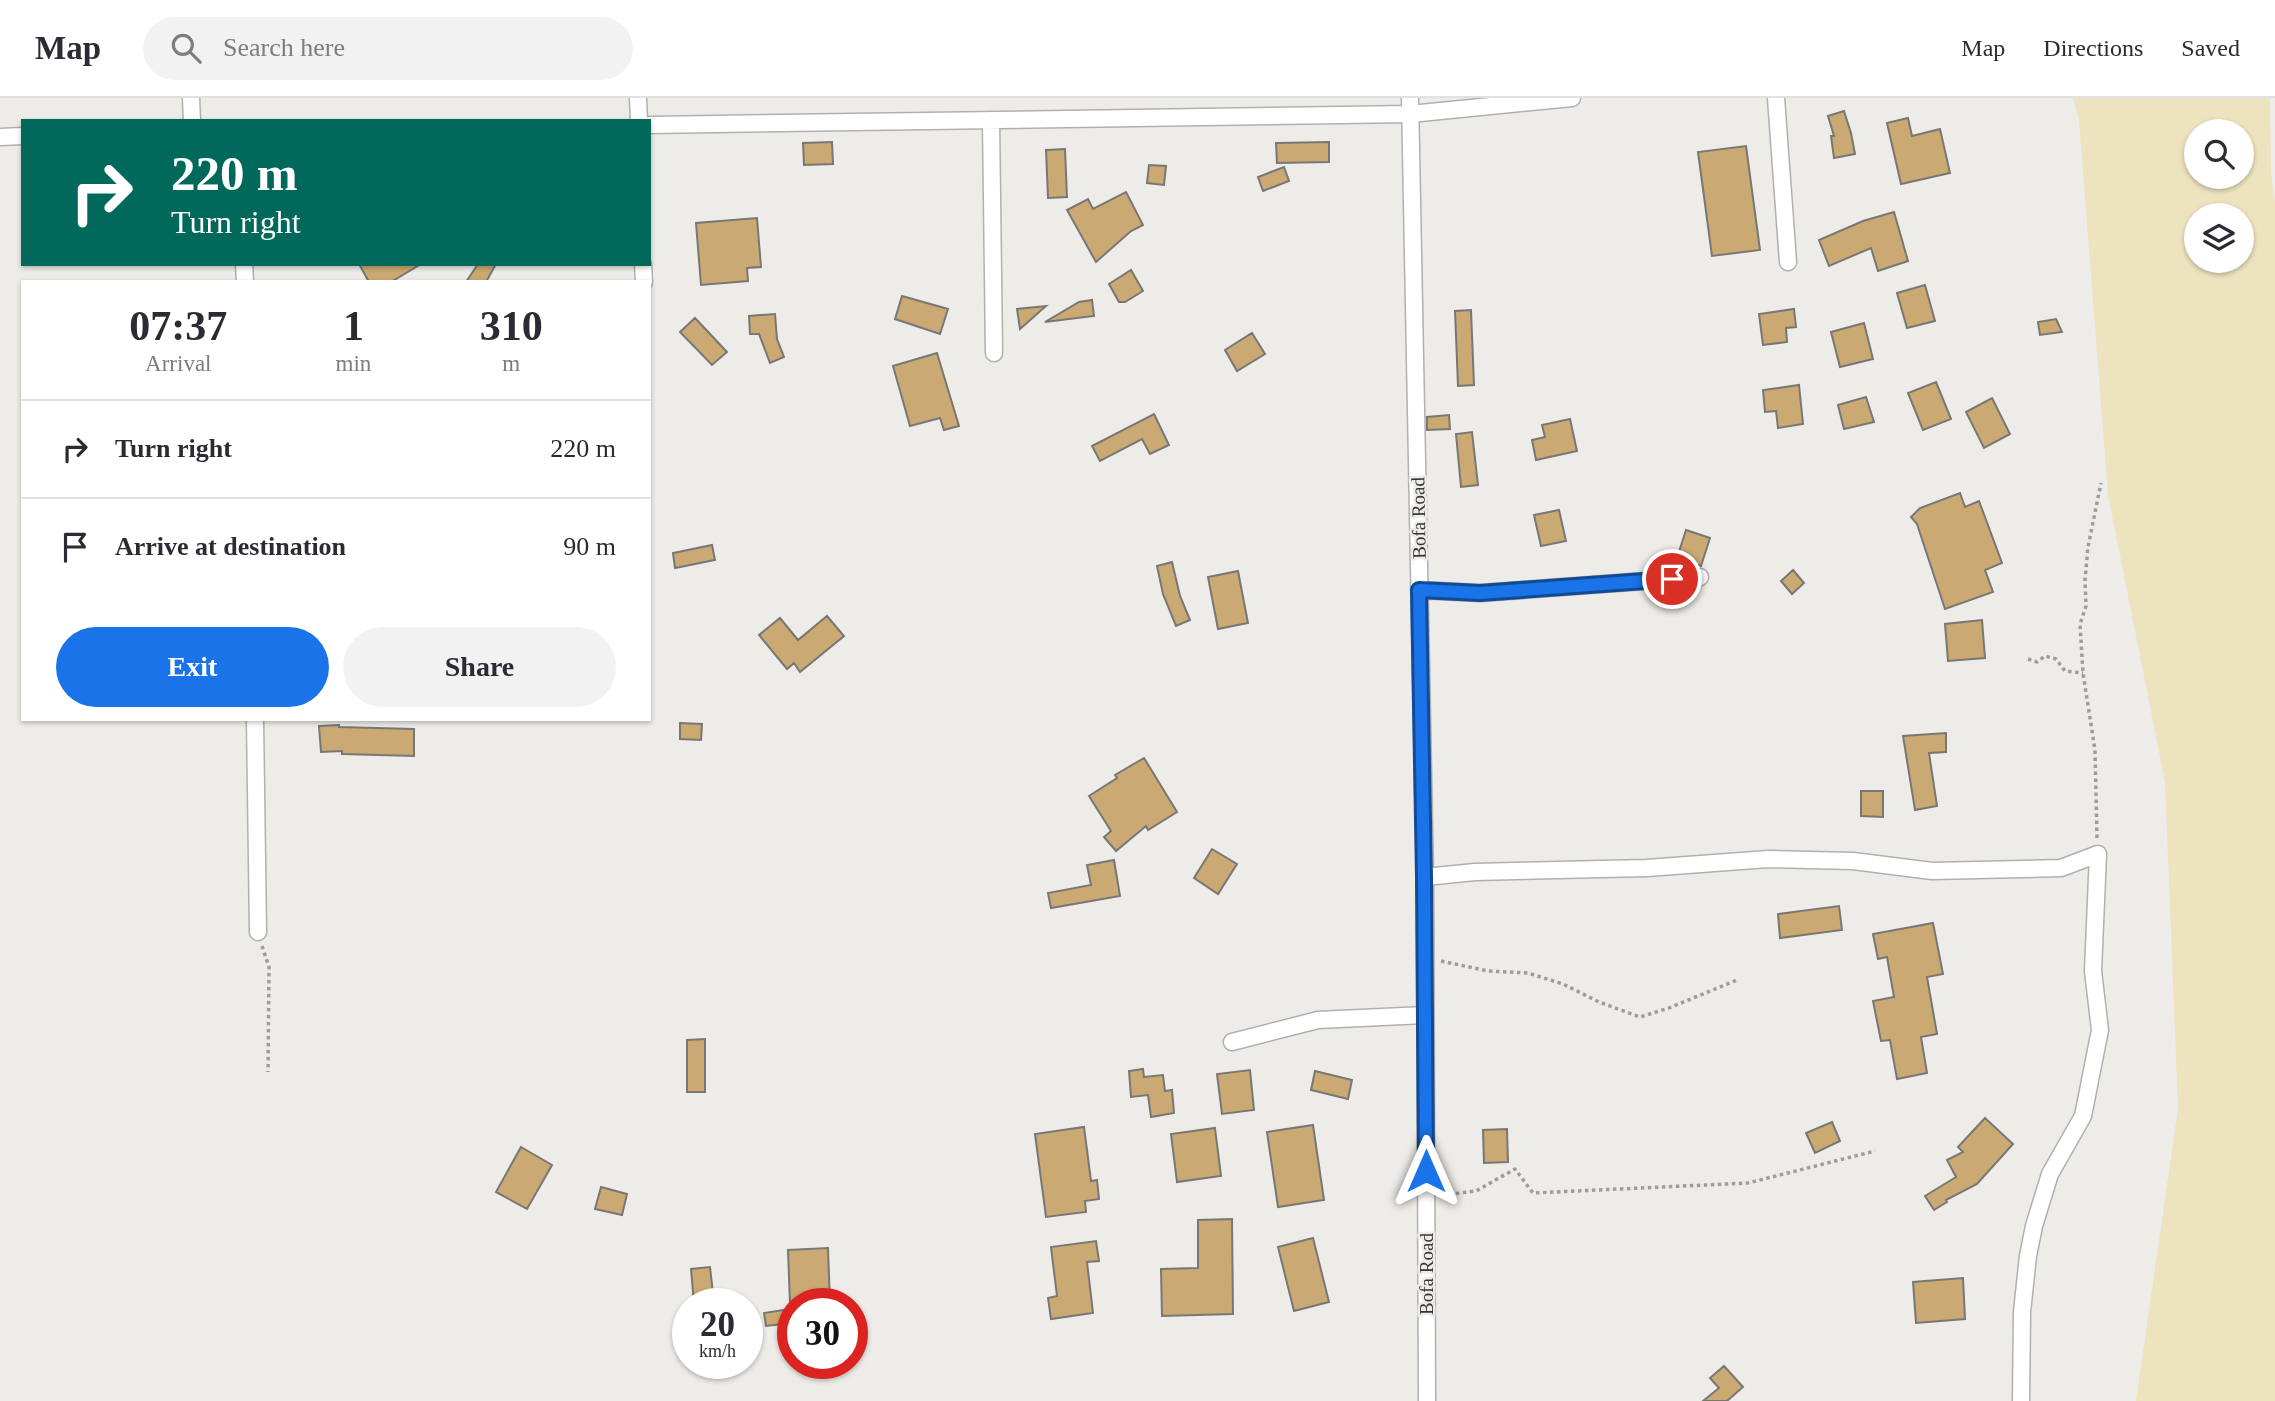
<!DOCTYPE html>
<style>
body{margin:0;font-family:"Times New Roman",serif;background:#f2f2f3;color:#2b2b33;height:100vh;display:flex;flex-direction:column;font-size:26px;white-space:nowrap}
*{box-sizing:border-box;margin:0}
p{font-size:23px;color:#7c7c81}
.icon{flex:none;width:38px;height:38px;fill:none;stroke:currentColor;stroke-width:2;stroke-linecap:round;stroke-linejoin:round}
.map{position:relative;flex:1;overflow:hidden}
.drawer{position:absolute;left:21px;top:182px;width:630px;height:441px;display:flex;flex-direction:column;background:#fff;border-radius:0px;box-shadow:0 2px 5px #0004}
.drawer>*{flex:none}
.banner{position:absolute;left:21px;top:21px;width:630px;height:147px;border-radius:0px;box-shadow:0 2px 5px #0004;background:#00695c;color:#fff;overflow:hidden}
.fabs{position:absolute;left:2184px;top:21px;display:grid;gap:14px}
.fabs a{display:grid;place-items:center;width:70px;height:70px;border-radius:50%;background:#fff;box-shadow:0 2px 5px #0004;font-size:35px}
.speed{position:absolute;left:672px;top:1190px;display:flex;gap:14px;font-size:35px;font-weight:700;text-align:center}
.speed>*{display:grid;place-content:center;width:91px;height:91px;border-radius:50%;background:#fff;box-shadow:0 2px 5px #0004;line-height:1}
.speed small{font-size:18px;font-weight:400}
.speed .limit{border:10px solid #d22;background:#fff;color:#111}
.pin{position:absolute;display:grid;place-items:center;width:60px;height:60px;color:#fff;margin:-30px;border:4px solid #fff;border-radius:50%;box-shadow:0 2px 7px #0007}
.me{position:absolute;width:77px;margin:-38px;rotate:0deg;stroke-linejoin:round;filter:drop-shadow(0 0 5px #0008)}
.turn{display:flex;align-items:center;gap:24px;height:147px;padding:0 35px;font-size:32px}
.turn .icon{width:91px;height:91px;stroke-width:2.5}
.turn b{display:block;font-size:49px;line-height:60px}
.eta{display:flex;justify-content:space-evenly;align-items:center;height:119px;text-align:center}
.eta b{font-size:42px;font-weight:700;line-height:49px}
.cta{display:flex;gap:14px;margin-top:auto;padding:14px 35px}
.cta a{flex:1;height:80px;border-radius:42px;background:#1a73e8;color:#fff;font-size:28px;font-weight:700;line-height:80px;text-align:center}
.cta a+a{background:#f2f2f3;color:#2b2b33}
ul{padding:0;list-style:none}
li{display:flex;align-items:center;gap:21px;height:98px;padding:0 35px;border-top:2px solid #e1e1e2}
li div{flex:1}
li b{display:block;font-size:26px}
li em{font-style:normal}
header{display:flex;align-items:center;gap:42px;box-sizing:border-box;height:98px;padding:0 35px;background:#fff;border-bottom:2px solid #e1e1e2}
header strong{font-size:33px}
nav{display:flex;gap:38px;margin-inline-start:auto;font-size:24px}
.search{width:490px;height:63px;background:#f2f2f3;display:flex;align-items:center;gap:18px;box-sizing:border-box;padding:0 24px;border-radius:38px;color:#7c7c81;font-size:26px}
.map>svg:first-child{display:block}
.sand{fill:#ede3be;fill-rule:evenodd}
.building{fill:#caa972;stroke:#797775;stroke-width:2}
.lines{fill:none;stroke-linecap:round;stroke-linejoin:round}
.minor-casing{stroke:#b2b0ad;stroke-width:19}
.path{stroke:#9f9d9b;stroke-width:3.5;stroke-dasharray:3.5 3.5;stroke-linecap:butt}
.minor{stroke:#fff;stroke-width:16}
.route-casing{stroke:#114b97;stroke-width:18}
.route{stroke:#1a73e8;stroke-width:12}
.labels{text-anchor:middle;stroke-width:5;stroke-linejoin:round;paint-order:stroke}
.street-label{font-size:19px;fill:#363534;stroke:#eeece9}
</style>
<header>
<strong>Map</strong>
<div class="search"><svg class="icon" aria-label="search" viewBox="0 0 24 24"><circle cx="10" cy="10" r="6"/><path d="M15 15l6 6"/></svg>Search here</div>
<nav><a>Map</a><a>Directions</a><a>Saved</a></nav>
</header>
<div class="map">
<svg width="2275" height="1303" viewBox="0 0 2275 1303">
<rect width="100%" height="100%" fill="#eeece9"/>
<!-- sand -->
<path class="sand" d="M2073 0H2270L2271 75 2275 102V1303H2136L2178 1010 2165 684 2108 397 2079 22ZM2196 33H2242V79H2196ZM2196 117H2242V163H2196Z"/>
<!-- building -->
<path class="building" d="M1844 13 1851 35 1855 56 1834 60 1831 38H1834L1828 18Z
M1908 20 1912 38 1940 31 1950 75 1901 86 1887 25Z
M832 44 833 66 804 67 803 45Z
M1329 44V64L1277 65 1276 45Z
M1746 48 1760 152 1712 158 1698 54Z
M1065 51 1067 99 1048 100 1046 52Z
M1149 67 1166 68 1164 87 1147 85Z
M1284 69 1289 83 1263 93 1258 79Z
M1126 94 1143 127 1131 133 1096 164 1067 112 1088 101 1093 111Z
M1894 114 1908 163 1878 173 1871 150 1829 168 1819 142 1863 123Z
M757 120 761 169 747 170 748 183 701 187 696 125Z
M359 166H421L391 184H369Z
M478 166H496L486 184H466Z
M1131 172 1143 193 1125 204H1119L1109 186Z
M1925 187 1935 223 1907 230 1897 195Z
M902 198 948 211 940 236 895 221Z
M1092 202 1094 218 1045 224 1079 204Z
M1046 208 1020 231 1017 211Z
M1794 211 1796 229 1786 230 1787 244 1763 247 1759 216Z
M1471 212 1474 287 1458 288 1455 213Z
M775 216 777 241 784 259 770 265 759 236H750L749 218Z
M695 220 727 254 712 267 680 234Z
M2056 221 2062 234 2040 237 2038 224Z
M1864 225 1873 261 1840 269 1831 234Z
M1252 235 1265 256 1237 273 1225 252Z
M937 255 959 328 944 332 940 320 910 328 893 268Z
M1936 284 1951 321 1923 332 1908 295Z
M1799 287 1803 326 1778 330 1776 313 1765 314 1763 292Z
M1866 299 1874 324 1844 331 1838 307Z
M1992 300 2010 336 1984 350 1966 314Z
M1154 316 1169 347 1150 356 1142 341 1100 363 1092 348Z
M1449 317 1450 331 1427 332V319Z
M1570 321 1577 353 1536 362 1532 342 1545 339 1542 327Z
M1472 334 1478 387 1461 389 1456 336Z
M1960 395 1965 409 1979 403 2002 465 1985 472 1993 494 1945 511 1917 426 1911 419 1920 410Z
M1559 412 1566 443 1541 448 1534 417Z
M1686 432 1710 440 1701 468 1677 460Z
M712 447 715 462 675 470 673 455Z
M1172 464 1180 498 1190 522 1176 528 1163 496 1157 468Z
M1793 472 1804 485 1792 496 1781 483Z
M1238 473 1248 525 1218 531 1208 479Z
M827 518 844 538 800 574 794 565 787 571 759 537 780 520 798 542Z
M1982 522 1985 560 1948 563 1945 526Z
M680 625 702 626 701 642 680 641Z
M339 627V629L414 631V658L342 656V653L321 654 319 628Z
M1946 635V654L1929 655 1937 708 1915 712 1903 638Z
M1144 660 1177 714 1148 732 1146 728 1116 753 1104 739 1111 733 1089 698 1117 680 1115 677Z
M1861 693H1883V719L1861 718Z
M1212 751 1237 766 1218 796 1194 780Z
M1114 762 1120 798 1051 810 1048 795 1091 787 1087 767Z
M1839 808 1842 832 1780 840 1778 816Z
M1933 825 1943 876 1927 879 1937 936 1921 939 1927 975 1897 981 1890 942 1881 943 1873 903 1894 899 1887 859 1878 861 1873 836Z
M705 941V994H687V942Z
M1143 971 1144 979 1163 977 1165 993 1172 992 1174 1015 1151 1019 1148 997 1131 999 1129 973Z
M1250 972 1254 1012 1222 1016 1217 976Z
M1315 973 1352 982 1348 1001 1311 992Z
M1985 1020 2013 1046 1977 1086 1946 1102 1947 1104 1934 1112 1925 1098 1956 1079 1947 1062 1963 1054 1958 1049Z
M1832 1024 1840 1043 1815 1055 1806 1035Z
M1313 1027 1324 1102 1278 1109 1267 1034Z
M1084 1029 1091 1083 1097 1082 1099 1101 1085 1103 1086 1114 1046 1119 1035 1036Z
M1215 1030 1221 1078 1177 1084 1171 1036Z
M1507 1031 1508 1064 1484 1065 1483 1032Z
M521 1049 552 1067 527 1111 496 1094Z
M601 1089 627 1096 622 1117 595 1111Z
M1232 1121 1233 1216 1162 1218 1161 1171 1198 1170V1122Z
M1313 1140 1329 1204 1294 1213 1278 1149Z
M1096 1143 1099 1163 1087 1164 1093 1215 1051 1221 1048 1200 1057 1198 1051 1149Z
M828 1150 830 1206H790L788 1152Z
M710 1169 714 1204 694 1206 691 1171Z
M1963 1180 1965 1221 1916 1225 1913 1184Z
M790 1211 792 1225 766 1228 764 1215Z
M1724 1268 1743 1289 1727 1303H1703L1719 1290 1710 1280Z"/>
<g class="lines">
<!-- minor casing -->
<g class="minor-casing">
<path id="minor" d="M191 0 192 23
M638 0 639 23
M1410 0 1425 779 1427 1303
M1776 0 1788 164
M991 22 994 255
M649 27 1410 16 1572 0
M0 39 23 38
M244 166 245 184
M643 166 644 184
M1419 492 1480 495 1700 479
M255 621 258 834
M1425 779 1475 774 1647 770 1768 761 1853 763 1932 773 2061 770 2098 756 2093 873 2100 932 2083 1018 2050 1076 2034 1128 2028 1158 2022 1214 2021 1303
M1232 944 1318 922 1425 917"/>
</g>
<!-- path -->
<path class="path" d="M2028 561 2037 564 2045 558 2056 561 2065 573 2083 575
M2097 740 2095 652 2083 575 2080 526 2086 508 2085 482 2088 449 2101 385
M262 848 269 869 268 974
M1441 863 1488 873 1528 875 1563 886 1599 904 1640 919 1669 910 1737 882
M1442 1097 1476 1093 1515 1071 1533 1095 1748 1085 1875 1053"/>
<!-- minor -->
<use href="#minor" class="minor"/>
</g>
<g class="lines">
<!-- route casing -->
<g class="route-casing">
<path id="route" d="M1426 1073 1424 779 1419 492 1480 495 1672 481"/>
</g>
<!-- route -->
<use href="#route" class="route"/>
</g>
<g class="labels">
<!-- street labels -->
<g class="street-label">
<text transform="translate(1418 420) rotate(-91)" y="7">Bofa Road</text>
<text transform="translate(1426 1176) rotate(-90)" y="7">Bofa Road</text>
</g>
</g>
</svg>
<div class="fabs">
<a><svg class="icon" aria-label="search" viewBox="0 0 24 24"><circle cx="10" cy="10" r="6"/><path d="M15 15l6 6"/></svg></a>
<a><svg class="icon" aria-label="layers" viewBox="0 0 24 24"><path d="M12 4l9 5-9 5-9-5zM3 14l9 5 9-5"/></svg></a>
</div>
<div class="speed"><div>20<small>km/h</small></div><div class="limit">30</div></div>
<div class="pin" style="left:1672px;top:481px;background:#d93025"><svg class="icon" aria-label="arrive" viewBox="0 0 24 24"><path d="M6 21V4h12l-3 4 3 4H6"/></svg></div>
<svg class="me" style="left:1426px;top:1073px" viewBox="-20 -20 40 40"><path d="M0-17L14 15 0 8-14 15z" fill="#1a73e8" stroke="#fff" stroke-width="4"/></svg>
<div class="banner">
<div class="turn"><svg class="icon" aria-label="right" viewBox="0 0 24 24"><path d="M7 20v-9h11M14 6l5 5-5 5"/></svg><div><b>220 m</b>Turn right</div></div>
</div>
<section class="drawer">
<div class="eta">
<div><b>07:37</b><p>Arrival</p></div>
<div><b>1</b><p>min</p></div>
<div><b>310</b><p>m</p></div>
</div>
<ul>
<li><svg class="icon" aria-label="right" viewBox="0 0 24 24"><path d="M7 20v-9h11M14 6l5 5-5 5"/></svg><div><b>Turn right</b></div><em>220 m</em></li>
<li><svg class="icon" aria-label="arrive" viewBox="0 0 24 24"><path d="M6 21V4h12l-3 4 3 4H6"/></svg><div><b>Arrive at destination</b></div><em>90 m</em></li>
</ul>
<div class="cta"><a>Exit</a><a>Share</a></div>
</section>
</div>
